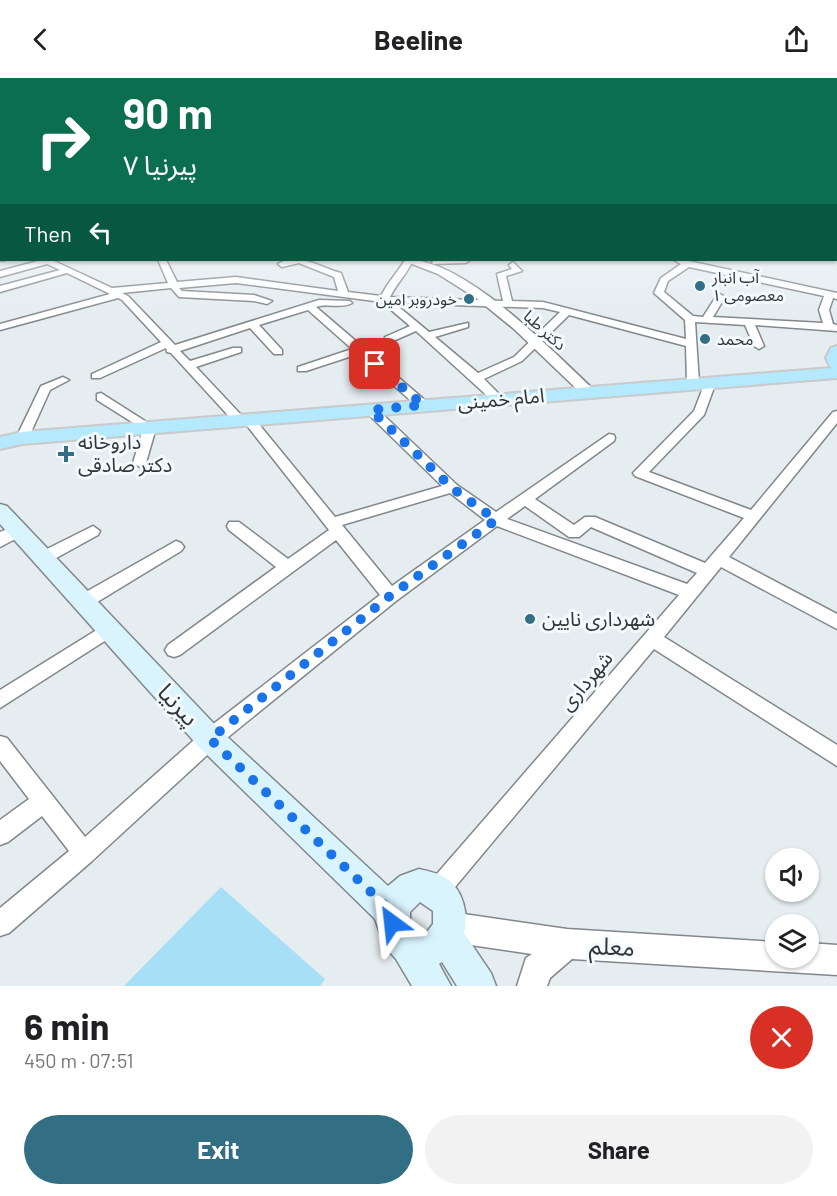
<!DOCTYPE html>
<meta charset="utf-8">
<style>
body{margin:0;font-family:Barlow,"Noto Sans Arabic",sans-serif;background:#f2f2f2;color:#202124;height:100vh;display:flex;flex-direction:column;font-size:22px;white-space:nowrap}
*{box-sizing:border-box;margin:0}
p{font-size:20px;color:#757577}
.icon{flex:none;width:33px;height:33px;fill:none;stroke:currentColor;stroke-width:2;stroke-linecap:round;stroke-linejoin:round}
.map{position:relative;height:908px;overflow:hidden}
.side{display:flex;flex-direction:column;background:#fff;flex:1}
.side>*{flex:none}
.banner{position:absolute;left:0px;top:0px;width:837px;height:183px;box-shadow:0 2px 4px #0004;background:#0b6e4f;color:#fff;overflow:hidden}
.fabs{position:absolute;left:765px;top:770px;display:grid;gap:12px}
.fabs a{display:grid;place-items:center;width:54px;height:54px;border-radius:50%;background:#fff;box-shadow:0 2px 4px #0004;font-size:30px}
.pin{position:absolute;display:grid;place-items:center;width:51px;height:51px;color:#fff;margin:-26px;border-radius:12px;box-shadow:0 3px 9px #0006}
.me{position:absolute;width:66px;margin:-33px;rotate:330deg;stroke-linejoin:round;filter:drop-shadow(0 0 4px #0008)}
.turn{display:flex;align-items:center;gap:21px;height:126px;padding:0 24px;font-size:27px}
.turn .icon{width:78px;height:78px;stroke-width:2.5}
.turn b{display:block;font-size:42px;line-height:51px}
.then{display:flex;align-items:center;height:57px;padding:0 24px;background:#0003;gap:12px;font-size:22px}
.round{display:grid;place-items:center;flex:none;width:63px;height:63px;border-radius:32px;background:#f2f2f2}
.overview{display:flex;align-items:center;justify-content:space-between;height:102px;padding:0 24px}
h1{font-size:36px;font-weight:700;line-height:45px}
.cta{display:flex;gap:12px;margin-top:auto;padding:12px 24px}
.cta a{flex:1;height:69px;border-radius:36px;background:#326f85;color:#fff;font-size:24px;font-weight:700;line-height:69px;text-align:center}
.cta a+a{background:#f2f2f2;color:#202124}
header{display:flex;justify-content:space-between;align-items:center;height:78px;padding:0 24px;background:#fff;font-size:27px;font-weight:700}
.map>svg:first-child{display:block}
.green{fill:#a7dff6}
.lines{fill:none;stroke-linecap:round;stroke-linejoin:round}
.minor-casing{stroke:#81878a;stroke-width:3}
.tertiary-casing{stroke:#81878a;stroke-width:3}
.secondary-casing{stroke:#81878a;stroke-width:3}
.primary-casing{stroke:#cacacb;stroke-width:4}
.minor{fill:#fff;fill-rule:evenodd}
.tertiary{fill:#fff;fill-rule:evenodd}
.secondary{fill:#daf4fe;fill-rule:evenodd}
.primary{fill:#b4e9fe;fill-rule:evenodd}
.route{stroke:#1a73e8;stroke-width:10;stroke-dasharray:0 18}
.poi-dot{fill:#326f85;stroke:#f2fafd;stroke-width:2}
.labels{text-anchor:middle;stroke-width:6;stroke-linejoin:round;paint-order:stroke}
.far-poi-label{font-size:16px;fill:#323536;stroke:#f2fafd;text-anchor:start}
.far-street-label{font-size:16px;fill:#323536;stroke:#f2fafd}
.street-label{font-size:20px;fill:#323536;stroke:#f2fafd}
.poi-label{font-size:20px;fill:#323536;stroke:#f2fafd;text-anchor:start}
.near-street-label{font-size:24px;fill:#323536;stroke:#f2fafd}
</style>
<header><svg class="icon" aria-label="back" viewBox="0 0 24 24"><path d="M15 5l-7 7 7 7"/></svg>Beeline<svg class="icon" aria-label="share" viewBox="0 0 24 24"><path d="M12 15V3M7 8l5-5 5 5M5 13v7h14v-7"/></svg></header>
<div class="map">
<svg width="837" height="908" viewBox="0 0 837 908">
<rect width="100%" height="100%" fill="#e5edf0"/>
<!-- green -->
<path class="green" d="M221 809 325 901 320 908H124Z"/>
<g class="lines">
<!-- minor casing -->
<g class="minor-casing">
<path id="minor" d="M836 121H837V125H836Z
M0 123H2V129H0Z
M836 140H837V144H836Z
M0 155H2V159H0Z
M836 173H837V179L836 178Z
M0 177 2 182H5L0 183Z
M42 182H52L112 210 168 205 158 182H166L177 204 236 199 338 213 334 199 299 185 282 189 278 186C299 173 320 190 341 195L348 214 381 218C388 204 397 195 405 182H413C407 196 397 205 390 219L503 223 497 196 512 191 509 187 513 184 522 193 506 198 512 223 543 224 686 261 685 242 654 215 661 200 681 186 674 182H684L837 215V221L833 220 829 232 833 246 837 247V253L755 247 764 268 759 271 754 268 745 247 695 244 699 305 693 308 687 305 686 268 569 237 522 283 484 301 504 321 498 325 494 324 416 253 393 263H385V259L410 248 382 224 236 205 179 210 182 213 254 217 272 223 267 226 254 223 179 219 171 210 122 215 128 218 175 267 319 222 350 223 352 225C342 231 327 225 316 229L427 324V330H419L358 276 306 293H298V289L352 271 308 232 259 247 282 272V276H274L250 250 180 273 190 283 233 270H241V274L196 289 244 340 253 339 335 439 442 408 367 335V329H375L457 407 496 434 609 356 614 357 615 360 614 363 535 421 574 447 585 439H595L705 485 744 440 635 398 633 395 694 333 706 302 710 301 716 304 704 337 649 394 751 432 833 334 837 333V345L729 479 837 536V551L721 489 664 559 837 667V688L654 571 445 821 437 825 429 821 425 813 429 805 679 517 497 448 396 523 217 668 92 783 9 855 0 858V830L69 773 42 738 8 764 0 767V742L29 721 0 683V658L7 660 85 759 203 654 380 517 336 462 180 577 174 579 168 577 165 572 168 567 276 489 229 452 227 448 229 444H239L288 481 329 452 245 345 236 346 171 275 167 274 166 270 100 300H92V296L161 264 122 222 118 220 0 252V246L110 216 67 195 0 214V208L60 192 47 186 0 199V193ZM689 189 824 218 819 232 823 245 713 239 725 219 720 216 717 217 703 239 693 238 664 214 668 203ZM394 225 543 230 560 234 514 279 478 295 435 259 468 249V245L429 254ZM450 415 485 442 392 508 342 447ZM525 428 569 459H579L591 449 697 495 687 506 507 441Z
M436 182H470L466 185 433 186 432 184Z
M63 299 69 302 50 312 27 363H17L16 360 41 308Z
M101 315 156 350 145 388 140 389 133 385 143 351 97 322V316Z
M93 448 100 453 98 457 49 484H37L35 480 37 476Z
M176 463 181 465 184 469 181 473 89 529 83 531 77 529 75 524 77 519Z
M108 545 114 547 117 552 114 557 0 630V612Z"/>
</g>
<!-- tertiary casing -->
<g class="tertiary-casing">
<path id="tertiary" d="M402 182C459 175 551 272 592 310L594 313 592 316H582L514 251 476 220 438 196Z
M17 447 23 449 26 453 23 457 0 469V454Z
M450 834 567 851 776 864V879H808V865L837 867V897L572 881 550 900 547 908H517L526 880 532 876 450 864 440 859 435 849 440 839Z"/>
</g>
<!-- secondary casing -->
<g class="secondary-casing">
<path id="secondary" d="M0 426 7 428 220 652 388 808 400 798 419 791C428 793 438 795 446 800 463 811 469 837 464 855L491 895 496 908H457L442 884 439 886 451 908H412L396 881 385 869 375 841 200 670 0 446ZM420 824 433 833V846L426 855H418L410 846V834Z"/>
</g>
<!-- primary casing -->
<g class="primary-casing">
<path id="primary" d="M837 268V300L22 366 0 371V359L22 354 831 290 826 280 831 270Z"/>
</g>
<!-- minor -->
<use href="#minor" class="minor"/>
<!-- tertiary -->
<use href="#tertiary" class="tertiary"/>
<!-- secondary -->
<use href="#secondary" class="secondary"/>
<!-- primary -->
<use href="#primary" class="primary"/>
</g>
<!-- sky -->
<linearGradient id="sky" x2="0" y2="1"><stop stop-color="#74c1f1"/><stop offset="0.47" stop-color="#f3f7f8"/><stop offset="1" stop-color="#f3f7f8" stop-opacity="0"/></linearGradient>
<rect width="837" height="241" fill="url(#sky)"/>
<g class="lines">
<!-- route -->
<path class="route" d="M375 286 423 327 371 332 452 410 496 442 390 518 210 661 393 835 392 845"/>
</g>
<!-- markers -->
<g class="poi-dot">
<circle cx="700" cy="208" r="6"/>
<circle cx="469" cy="221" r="6"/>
<circle cx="705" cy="261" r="6"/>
<path d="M63 367h6v6h6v6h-6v6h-6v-6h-6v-6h6z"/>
<circle cx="530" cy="541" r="6"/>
</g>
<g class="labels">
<!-- far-poi labels -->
<g class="far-poi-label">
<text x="712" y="205">آب انبار<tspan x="712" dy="18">معصومی ۱</tspan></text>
<text x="457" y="227" text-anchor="end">خودروبر امین</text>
<text x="717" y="267">محمد</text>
</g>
<!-- far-street labels -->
<g class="far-street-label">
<text transform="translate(545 252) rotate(42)" y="6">دکتر طبا</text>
</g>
<!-- street labels -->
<g class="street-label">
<text transform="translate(501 321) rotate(-5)" y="7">امام خمینی</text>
<text transform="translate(586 603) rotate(-50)" y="7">شهرداری</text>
</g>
<!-- poi labels -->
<g class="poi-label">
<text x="78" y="371">داروخانه<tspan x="78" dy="23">دکتر صادقی</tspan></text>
<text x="542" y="548">شهرداری نایین</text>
</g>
<!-- near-street labels -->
<g class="near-street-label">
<text transform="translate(178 627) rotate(47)" y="8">پیرنیا</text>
<text transform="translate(612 869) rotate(3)" y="8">معلم</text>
</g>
</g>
</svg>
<div class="fabs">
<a><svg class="icon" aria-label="sound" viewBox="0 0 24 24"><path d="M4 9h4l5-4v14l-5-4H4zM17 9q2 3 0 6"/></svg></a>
<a><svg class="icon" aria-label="layers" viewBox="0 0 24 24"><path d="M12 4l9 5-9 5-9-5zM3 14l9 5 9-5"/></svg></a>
</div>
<div class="pin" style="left:375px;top:286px;background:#d93025"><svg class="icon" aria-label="arrive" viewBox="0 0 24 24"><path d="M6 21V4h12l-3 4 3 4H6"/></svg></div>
<svg class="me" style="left:392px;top:845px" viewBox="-20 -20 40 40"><path d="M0-17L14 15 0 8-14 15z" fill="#1a73e8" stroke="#fff" stroke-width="4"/></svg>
<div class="banner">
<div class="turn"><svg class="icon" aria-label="right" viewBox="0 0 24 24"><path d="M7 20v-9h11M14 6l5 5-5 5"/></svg><div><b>90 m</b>پیرنیا ۷</div></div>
<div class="then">Then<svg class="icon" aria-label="left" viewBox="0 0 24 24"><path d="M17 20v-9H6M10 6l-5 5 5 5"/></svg></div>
</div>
</div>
<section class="side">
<div class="overview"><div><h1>6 min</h1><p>450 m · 07:51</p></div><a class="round" style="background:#d93025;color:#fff"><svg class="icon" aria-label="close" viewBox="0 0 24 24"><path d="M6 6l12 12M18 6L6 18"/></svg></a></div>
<div class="cta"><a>Exit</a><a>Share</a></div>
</section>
